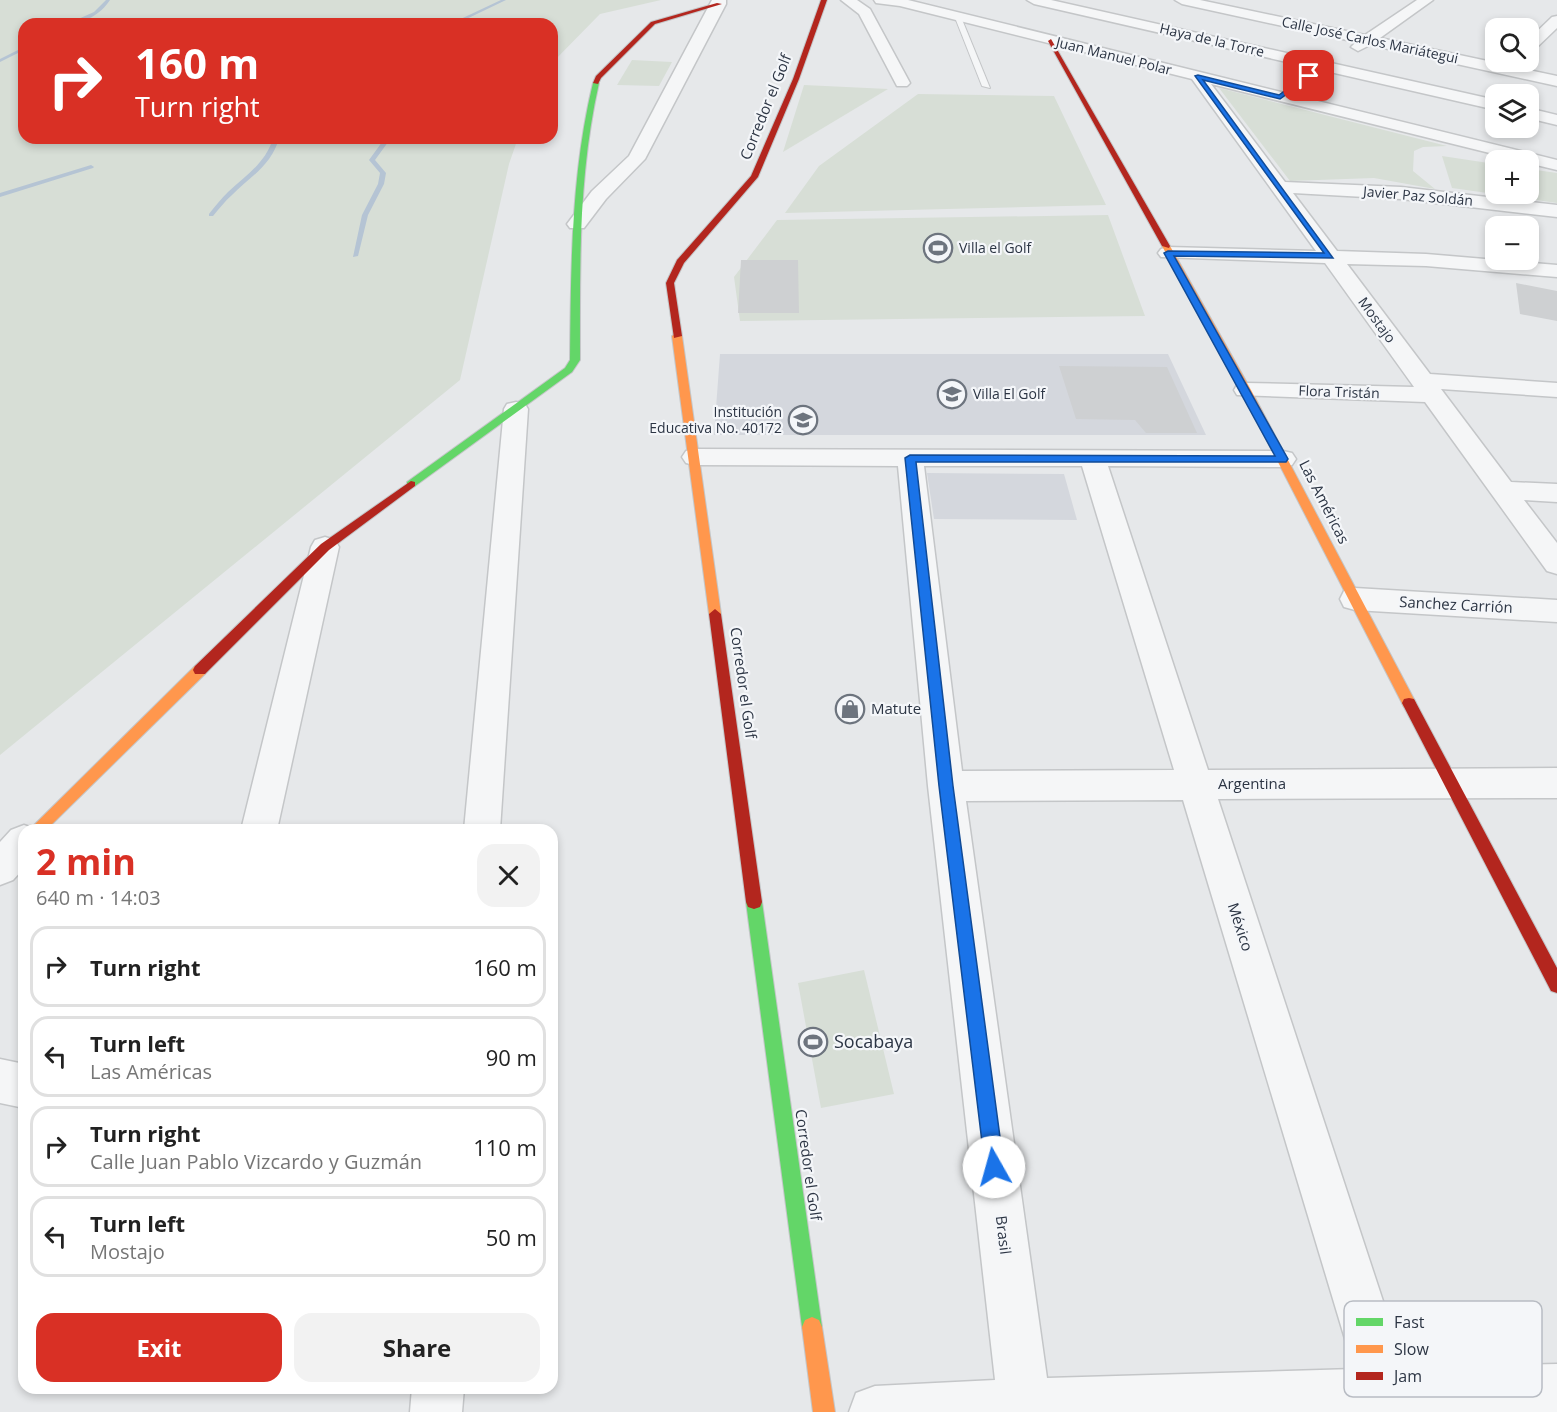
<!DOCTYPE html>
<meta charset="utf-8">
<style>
body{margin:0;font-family:"Open Sans",sans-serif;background:#f2f2f2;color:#222;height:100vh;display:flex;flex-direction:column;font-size:22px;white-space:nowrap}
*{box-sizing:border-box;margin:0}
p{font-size:20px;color:#767676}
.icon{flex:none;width:33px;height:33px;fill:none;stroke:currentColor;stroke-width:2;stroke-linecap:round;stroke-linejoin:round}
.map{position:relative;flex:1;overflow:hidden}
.side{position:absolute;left:18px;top:824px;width:540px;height:570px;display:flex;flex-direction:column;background:#fff;border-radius:18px;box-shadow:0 3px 9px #0003}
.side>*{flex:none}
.guide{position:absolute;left:18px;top:18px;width:540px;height:126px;border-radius:18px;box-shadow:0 3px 9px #0003;background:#d93025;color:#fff;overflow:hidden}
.controls{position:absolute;left:1485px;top:18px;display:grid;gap:12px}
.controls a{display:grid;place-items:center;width:54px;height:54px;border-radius:12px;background:#fff;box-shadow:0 3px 9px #0003;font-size:30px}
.pin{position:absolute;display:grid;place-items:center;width:51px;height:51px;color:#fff;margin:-26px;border-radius:12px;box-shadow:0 3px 9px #0006}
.me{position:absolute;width:66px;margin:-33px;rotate:353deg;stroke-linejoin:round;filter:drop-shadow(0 0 4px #0008)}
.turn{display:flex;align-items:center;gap:21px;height:126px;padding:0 18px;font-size:27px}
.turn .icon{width:78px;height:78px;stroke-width:2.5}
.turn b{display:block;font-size:42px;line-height:51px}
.round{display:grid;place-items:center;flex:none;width:63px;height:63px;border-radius:18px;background:#f2f2f2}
.overview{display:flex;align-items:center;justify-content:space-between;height:102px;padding:0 18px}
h1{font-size:36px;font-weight:700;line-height:45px;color:#d93025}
.action{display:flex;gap:12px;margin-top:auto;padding:12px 18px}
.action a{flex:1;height:69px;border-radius:18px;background:#d93025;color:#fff;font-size:24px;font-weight:700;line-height:69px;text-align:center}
.action a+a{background:#f2f2f2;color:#222}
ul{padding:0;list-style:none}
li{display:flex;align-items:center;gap:18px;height:81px;margin:0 12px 9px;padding:0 6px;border:3px solid #e0e0e0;border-radius:18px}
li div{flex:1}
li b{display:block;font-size:22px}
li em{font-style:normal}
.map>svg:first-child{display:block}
.built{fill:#d4d7dd}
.green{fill:#d7ded6}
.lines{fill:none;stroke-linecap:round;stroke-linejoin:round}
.stream{fill:#b5c4d4;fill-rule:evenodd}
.building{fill:#ced0d2}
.lane-casing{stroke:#c4c6c8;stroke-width:2}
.street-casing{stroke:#c4c6c8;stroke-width:3}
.fast-casing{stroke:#c4c6c8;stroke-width:2}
.slow-casing{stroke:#c4c6c8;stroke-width:2}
.jam-casing{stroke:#c4c6c8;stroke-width:2}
.lane{fill:#f5f6f7;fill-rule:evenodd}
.street{fill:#f5f6f7;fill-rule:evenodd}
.fast{fill:#63d668;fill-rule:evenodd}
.slow{fill:#ff974d;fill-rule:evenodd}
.jam{fill:#b3261e;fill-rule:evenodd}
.route{fill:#1a73e8;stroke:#114b97;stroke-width:1.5}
.labels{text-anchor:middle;stroke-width:4.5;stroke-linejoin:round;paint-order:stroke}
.far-street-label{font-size:14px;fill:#2c3544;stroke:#f4f6f9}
.far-poi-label{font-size:14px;fill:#2c3544;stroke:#f4f6f9;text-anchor:start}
.street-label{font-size:15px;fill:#2c3544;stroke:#f4f6f9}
.poi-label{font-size:15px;fill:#2c3544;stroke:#f4f6f9;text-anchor:start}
.near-poi-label{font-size:18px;fill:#2c3544;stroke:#f4f6f9;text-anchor:start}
.key{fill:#f4f6f9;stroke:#b8bcc3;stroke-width:1.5}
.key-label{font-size:16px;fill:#2c3544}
</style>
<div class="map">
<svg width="1557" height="1412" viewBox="0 0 1557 1412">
<rect width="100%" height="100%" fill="#e6e8ea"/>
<!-- built -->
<path class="built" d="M720 354H1168L1206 435H714Z
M927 473 1064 474 1077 520 934 519Z"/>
<!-- green -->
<path class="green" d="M0 0H661L600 14 552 63V24H24V138H518L509 164 460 380 0 755Z
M632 60 672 62 659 86 617 85Z
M804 85 888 89 783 152Z
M1219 88 1447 146 1423 147 1414 151 1413 171 1435 189 1374 178 1290 181Z
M918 94 1054 96 1106 205 785 213 819 166Z
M1442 156 1495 164 1496 194H1528L1529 169 1557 173V203L1452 188Z
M1108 215 1145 316 740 321 734 277 777 220Z
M864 970 894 1094 821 1108 798 983Z"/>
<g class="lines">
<!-- stream -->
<path class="stream" d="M106 0H110C101 14 84 24 67 24L94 12Z
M501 0H506L456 24H450Z
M24 47V50L0 62V59Z
M273 138H279C272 165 250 177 232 195 225 201 219 209 213 216H209V214C215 206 221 199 228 192 246 175 266 163 273 138Z
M385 138H391L375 160 386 173 384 184 368 215 358 256 353 257 362 215 378 184 380 173 369 160Z
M91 165 94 167 93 168 0 197V193Z"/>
</g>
<!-- building -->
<path class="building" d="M741 260H798L799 313H738Z
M1516 283 1557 291V321L1520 314Z
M1059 366 1167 367 1197 433H1146L1135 420 1076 419Z"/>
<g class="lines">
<!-- lane casing -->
<g class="lane-casing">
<path id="lane" d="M954 15 961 17 990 88 982 86Z"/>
</g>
<!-- street casing -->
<g class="street-casing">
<path id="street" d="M712 0H726V4L645 159 606 199 584 228H570L567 224 592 191 629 156Z
M841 0H857L870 9 910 83 907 86H897L859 14Z
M874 0H908L1557 160V170L1528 163V160H1518L1211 84 1285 182 1401 187 1557 205V217L1401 199 1293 193 1337 251 1426 254 1557 265V277L1426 266 1347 264 1430 374 1557 383V397L1441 389 1511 482 1557 484V502L1524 500 1557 543V574L1547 571 1425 402 1237 395 1234 390 1237 385 1246 383 1414 387 1325 263 1161 257 1158 253 1161 249 1168 247 1316 251 1192 79 900 6 876 3Z
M1027 0H1051L1496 100V110L1034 4Z
M1175 0H1200L1365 35 1417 0H1433L1380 38 1557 76V86L1370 45 1358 51 1351 47 1356 42 1182 4Z
M1557 16V28L1533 51 1528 52V40L1552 17Z
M1528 108 1557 115V125L1528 118Z
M516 402 525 404 528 409 500 830H464L504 409 507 404Z
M695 449 1283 451 1292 453 1296 459 1292 465 1283 467 1108 466 1208 770 1557 768V798L1218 799 1405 1368 1557 1364V1412H849L856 1393 875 1386 995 1380 928 786 898 466 695 465 686 463 682 457 686 451ZM924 466H1082L1174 770 962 771ZM1183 800 1354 1369 1047 1378 966 801Z
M325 537 335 540 339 547 277 830H241L311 547 315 540Z
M1355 588 1557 600V622L1355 610 1344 607 1340 599 1344 591Z
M24 825 37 830H24V868L13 880 0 885V842L11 830Z
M0 1059 24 1064V1108L0 1103Z
M412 1388H464L462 1412H410Z"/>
</g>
<!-- fast casing -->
<g class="fast-casing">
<path id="fast" d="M596 81 599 83C578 175 580 267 580 360L572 372 415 486H407V482L565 368 570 360C571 266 571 174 593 83Z
M754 895 760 897 762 902 822 1327 819 1334 812 1337 805 1334 802 1327 746 902 748 897Z"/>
</g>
<!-- slow casing -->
<g class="slow-casing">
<path id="slow" d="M1163 244 1170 246 1251 390 1416 703 1414 707H1404L1241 390 1162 246Z
M677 333 682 336 721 614 715 619 709 614 672 336Z
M200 665 207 670 205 674 46 830H29L195 666Z
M812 1317 819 1320 822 1327 835 1412H813L802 1327 805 1320Z"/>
</g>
<!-- jam casing -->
<g class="jam-casing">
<path id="jam" d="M821 0H827L799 79 758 177 684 263 674 283 682 336 674 338 666 283 677 260 751 176 793 79Z
M717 3 722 4 655 24 601 78 598 84 593 83 596 76 651 22Z
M1051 39 1170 246 1169 248 1162 246 1048 41Z
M411 481 415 482V486L329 550 205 674H195L193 670 195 666 321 544Z
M715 609 721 614 762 902 760 907 754 909 748 907 746 902 709 614Z
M1409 698 1414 699 1557 968V993L1551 991 1402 703 1404 699Z"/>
</g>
<!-- lane -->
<use href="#lane" class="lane"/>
<!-- street -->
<use href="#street" class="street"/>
<!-- fast -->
<use href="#fast" class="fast"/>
<!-- slow -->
<use href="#slow" class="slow"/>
<!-- jam -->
<use href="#jam" class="jam"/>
</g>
<!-- route -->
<path class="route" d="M1307 74 1312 76 1280 99 1203 80 1333 258 1174 256 1288 459 1286 462H916L953 786 1004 1167 1001 1174 994 1176 987 1174 985 1167 939 786 905 458 910 455 1275 456 1164 253 1168 251 1324 253 1195 76 1198 75 1279 95Z"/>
<!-- icons -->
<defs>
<g id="stadium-ring" transform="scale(1.5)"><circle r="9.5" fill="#f4f6f9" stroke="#6d747e" stroke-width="1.5"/><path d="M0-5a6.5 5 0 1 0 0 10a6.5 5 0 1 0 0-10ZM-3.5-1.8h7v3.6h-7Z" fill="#6d747e"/></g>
<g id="school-ring" transform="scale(1.5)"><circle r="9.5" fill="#f4f6f9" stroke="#6d747e" stroke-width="1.5"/><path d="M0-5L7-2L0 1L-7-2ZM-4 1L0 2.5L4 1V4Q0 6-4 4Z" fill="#6d747e"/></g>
<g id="shop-ring" transform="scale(1.5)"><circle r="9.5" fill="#f4f6f9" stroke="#6d747e" stroke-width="1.5"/><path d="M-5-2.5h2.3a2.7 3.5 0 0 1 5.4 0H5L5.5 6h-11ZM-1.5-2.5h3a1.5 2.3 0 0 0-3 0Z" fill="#6d747e"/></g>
</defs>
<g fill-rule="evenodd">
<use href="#stadium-ring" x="938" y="248"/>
<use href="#school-ring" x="952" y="394"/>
<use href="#school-ring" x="803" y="420"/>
<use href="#shop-ring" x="850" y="709"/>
<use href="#stadium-ring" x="813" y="1042"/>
</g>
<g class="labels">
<!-- far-street labels -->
<g class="far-street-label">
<text transform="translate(1212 40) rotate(13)" y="5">Haya de la Torre</text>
<text transform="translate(1370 40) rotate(12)" y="5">Calle José Carlos Mariátegui</text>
<text transform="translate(1114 56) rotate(14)" y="5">Juan Manuel Polar</text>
<text transform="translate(1418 196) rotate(5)" y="5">Javier Paz Soldán</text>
<text transform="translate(1377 320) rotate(54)" y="5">Mostajo</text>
<text transform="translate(1339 392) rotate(2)" y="5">Flora Tristán</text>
</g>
<!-- far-poi labels -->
<g class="far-poi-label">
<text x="959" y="253">Villa el Golf</text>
<text x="973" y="399">Villa El Golf</text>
<text x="782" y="417" text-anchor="end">Institución<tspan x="782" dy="16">Educativa No. 40172</tspan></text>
</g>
<!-- street labels -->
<g class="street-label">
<text transform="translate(766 107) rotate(-68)" y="5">Corredor el Golf</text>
<text transform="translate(1324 502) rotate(63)" y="5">Las Américas</text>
<text transform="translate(1456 605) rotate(3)" y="5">Sanchez Carrión</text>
<text transform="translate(743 683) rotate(82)" y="5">Corredor el Golf</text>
<text x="1252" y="789">Argentina</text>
<text transform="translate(1240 927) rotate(72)" y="5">México</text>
<text transform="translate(808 1165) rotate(82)" y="5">Corredor el Golf</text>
<text transform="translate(1003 1235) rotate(83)" y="5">Brasil</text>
</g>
<!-- poi labels -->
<g class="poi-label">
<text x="871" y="714">Matute</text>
</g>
<!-- near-poi labels -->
<g class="near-poi-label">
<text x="834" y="1048">Socabaya</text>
</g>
</g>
<!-- legend -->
<rect x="1344" y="1301" width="198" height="96" rx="9" class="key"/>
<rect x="1356" y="1318" width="27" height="8" fill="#63d668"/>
<rect x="1356" y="1345" width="27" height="8" fill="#ff974d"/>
<rect x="1356" y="1372" width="27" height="8" fill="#b3261e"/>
<g class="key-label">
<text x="1394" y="1328">Fast</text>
<text x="1394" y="1355">Slow</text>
<text x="1394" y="1382">Jam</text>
</g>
</svg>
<div class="controls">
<a><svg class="icon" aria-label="search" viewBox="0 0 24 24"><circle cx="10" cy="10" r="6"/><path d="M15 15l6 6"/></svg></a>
<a><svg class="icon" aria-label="layers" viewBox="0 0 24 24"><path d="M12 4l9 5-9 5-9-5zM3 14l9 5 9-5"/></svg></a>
<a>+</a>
<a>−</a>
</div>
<div class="pin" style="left:1309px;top:76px;background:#d93025"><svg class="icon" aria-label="arrive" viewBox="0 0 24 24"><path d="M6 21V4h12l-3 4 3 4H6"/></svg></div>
<svg class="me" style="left:994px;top:1167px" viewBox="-20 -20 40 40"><circle r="19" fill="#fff"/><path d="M0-13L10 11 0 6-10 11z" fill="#1a73e8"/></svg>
<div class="guide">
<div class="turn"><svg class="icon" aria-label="right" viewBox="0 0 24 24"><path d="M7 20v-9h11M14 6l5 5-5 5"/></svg><div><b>160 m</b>Turn right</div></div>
</div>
<section class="side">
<div class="overview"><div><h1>2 min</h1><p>640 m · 14:03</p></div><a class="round"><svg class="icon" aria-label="close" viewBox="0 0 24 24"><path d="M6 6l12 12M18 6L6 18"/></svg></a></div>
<ul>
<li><svg class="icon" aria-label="right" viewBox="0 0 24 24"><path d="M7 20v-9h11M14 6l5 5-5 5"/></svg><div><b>Turn right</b></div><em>160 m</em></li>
<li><svg class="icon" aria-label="left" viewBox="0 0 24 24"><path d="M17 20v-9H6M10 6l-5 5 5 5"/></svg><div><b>Turn left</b><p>Las Américas</p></div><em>90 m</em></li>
<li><svg class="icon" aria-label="right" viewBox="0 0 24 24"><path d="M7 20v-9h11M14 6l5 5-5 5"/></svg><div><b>Turn right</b><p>Calle Juan Pablo Vizcardo y Guzmán</p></div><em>110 m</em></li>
<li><svg class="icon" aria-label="left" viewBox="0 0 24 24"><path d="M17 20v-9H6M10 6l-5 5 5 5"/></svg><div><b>Turn left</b><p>Mostajo</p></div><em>50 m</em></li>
</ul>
<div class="action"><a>Exit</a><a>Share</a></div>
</section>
</div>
